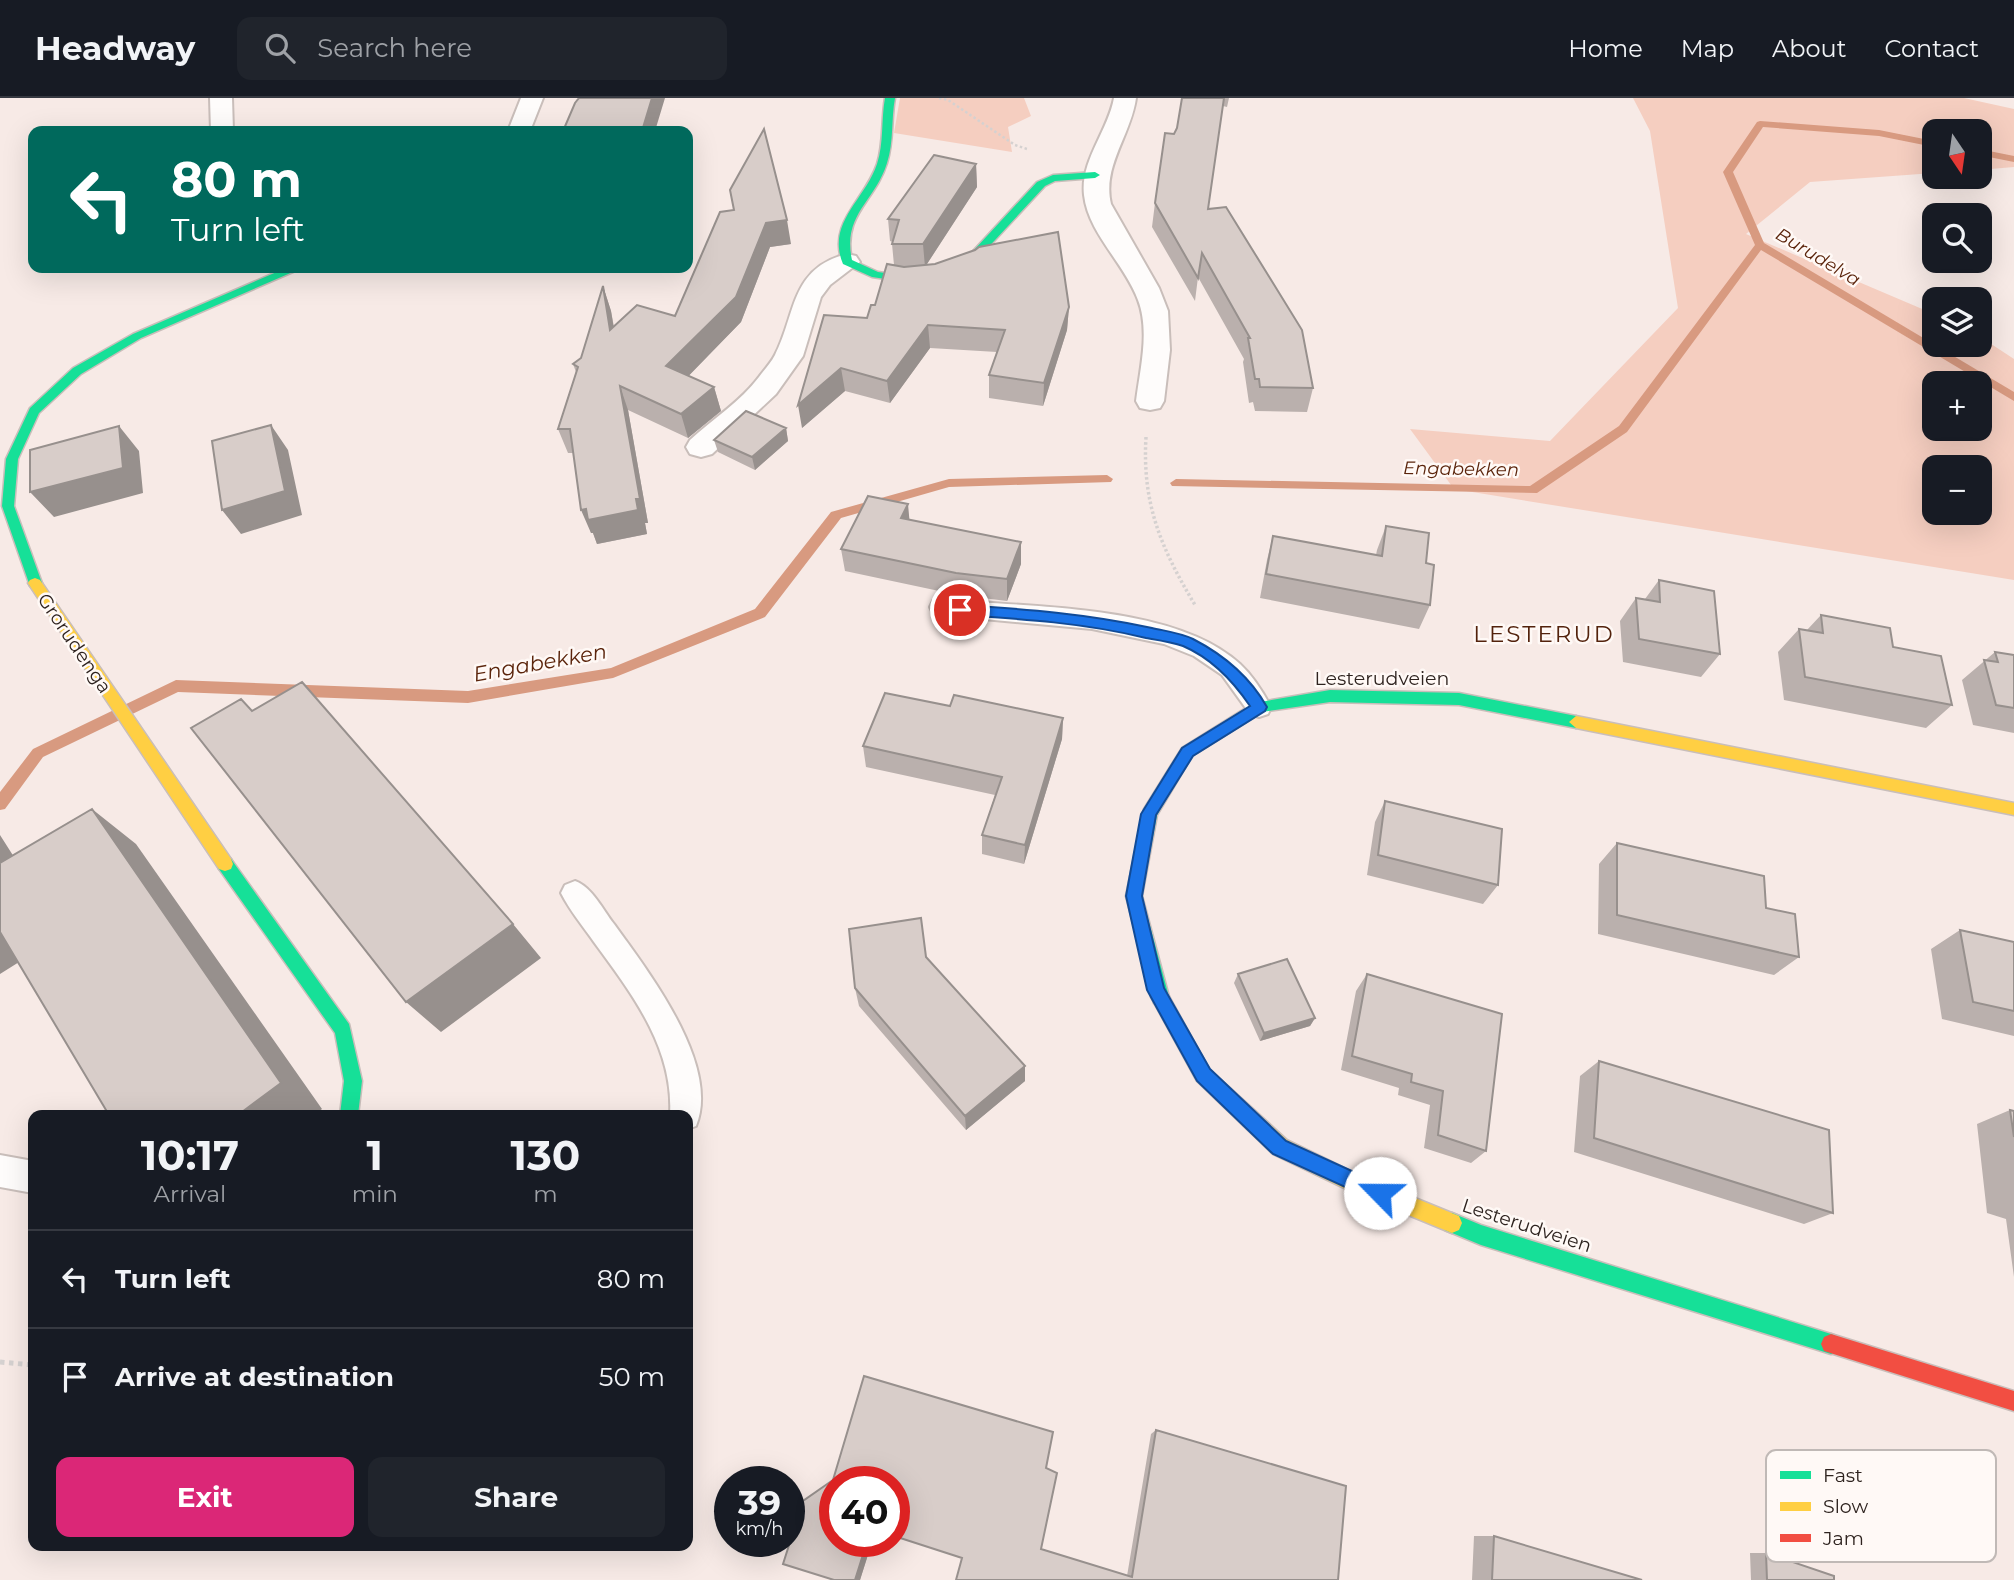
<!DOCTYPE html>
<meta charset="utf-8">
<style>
body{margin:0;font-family:Montserrat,sans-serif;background:#20242c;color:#f1f3f6;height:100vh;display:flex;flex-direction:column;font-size:26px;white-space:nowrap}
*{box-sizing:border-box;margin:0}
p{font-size:23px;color:#9ea1a6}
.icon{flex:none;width:38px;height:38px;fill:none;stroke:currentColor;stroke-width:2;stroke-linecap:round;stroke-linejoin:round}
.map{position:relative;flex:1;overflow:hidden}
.side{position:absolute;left:28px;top:1012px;width:665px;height:441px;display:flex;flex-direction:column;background:#171b24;border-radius:14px;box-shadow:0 7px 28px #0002}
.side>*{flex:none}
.top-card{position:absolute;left:28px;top:28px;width:665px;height:147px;border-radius:14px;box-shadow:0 7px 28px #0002;background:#00695c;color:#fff;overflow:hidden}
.needle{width:46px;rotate:167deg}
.tools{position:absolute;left:1922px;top:21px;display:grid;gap:14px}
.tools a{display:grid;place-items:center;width:70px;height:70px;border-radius:14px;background:#171b24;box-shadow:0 7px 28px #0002;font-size:35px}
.speed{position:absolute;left:714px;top:1368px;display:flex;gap:14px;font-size:35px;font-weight:700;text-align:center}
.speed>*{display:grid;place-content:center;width:91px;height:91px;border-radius:50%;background:#171b24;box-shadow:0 7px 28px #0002;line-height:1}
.speed small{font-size:18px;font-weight:400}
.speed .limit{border:10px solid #d22;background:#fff;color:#111}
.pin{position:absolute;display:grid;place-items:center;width:60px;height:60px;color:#fff;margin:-30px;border:4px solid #fff;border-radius:50%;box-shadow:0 2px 7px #0007}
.me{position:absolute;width:77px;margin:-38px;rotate:293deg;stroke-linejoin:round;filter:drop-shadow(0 0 5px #0008)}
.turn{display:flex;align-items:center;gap:24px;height:147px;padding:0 28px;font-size:32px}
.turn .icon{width:91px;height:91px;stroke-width:2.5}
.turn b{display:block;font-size:49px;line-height:60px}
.eta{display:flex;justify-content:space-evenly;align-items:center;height:119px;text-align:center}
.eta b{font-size:42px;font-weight:700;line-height:49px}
.primary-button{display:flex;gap:14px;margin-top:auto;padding:14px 28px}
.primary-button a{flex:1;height:80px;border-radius:14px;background:#db2777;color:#fff;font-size:28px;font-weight:700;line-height:80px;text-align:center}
.primary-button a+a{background:#20242c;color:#f1f3f6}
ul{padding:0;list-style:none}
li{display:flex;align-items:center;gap:21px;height:98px;padding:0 28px;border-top:2px solid #363941}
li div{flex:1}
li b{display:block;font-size:26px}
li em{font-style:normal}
header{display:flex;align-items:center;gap:42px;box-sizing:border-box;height:98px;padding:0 35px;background:#171b24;border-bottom:2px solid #363941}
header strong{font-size:33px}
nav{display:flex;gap:38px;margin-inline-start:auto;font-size:24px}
.search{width:490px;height:63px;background:#20242c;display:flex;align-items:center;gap:18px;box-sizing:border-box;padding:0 24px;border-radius:14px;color:#9ea1a6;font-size:26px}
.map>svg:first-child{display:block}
.green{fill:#f5cec0;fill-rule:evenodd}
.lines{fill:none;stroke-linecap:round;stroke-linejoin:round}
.stream{fill:#d89a80;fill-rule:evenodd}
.lane-casing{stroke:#c9beba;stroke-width:4}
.street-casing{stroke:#c9beba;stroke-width:4}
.fast-casing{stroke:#c9beba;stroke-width:3}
.slow-casing{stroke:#c9beba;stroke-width:3}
.jam-casing{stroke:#c9beba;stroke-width:3}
.path-far2{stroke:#d5d1d0;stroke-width:2.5;stroke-dasharray:2.5 2.5;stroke-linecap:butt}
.path-far1{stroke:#d5d1d0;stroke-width:3.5;stroke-dasharray:2.5 2.5;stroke-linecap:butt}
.path{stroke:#d5d1d0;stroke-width:5;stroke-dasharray:4.5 4.5;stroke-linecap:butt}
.lane{fill:#fefcfb;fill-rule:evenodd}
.street{fill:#fefcfb;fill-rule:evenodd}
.fast{fill:#16e098;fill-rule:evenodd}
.slow{fill:#ffcf43;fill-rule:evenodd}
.jam{fill:#f24e42;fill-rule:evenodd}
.wall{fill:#bab0ad}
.shaded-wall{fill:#97908d}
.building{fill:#d8cdc9;stroke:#97908d;stroke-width:2}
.route{fill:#1a73e8;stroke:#114b97;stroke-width:2}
.labels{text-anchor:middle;stroke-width:5;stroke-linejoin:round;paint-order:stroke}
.far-water-label{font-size:18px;font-style:italic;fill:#5b240b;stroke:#fff9f6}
.street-label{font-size:19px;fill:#2e231f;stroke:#fff9f6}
.water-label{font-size:21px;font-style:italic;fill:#5b240b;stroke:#fff9f6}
.quarter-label{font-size:23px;letter-spacing:2px;fill:#53220c;stroke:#fff9f6}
.key{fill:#fff9f6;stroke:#c0b9b6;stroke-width:2}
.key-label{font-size:19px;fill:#2e231f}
</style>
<header>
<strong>Headway</strong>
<div class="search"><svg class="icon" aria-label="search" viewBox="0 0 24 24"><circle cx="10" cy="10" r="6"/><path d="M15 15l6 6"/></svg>Search here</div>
<nav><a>Home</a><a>Map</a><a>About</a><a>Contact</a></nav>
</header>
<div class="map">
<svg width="2014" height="1482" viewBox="0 0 2014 1482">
<rect width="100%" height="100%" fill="#f7eae6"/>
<!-- green -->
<path class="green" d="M900 0H1024L1031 18 1008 29 1012 54 894 35Z
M1633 0H1964L2014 11V69L1979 72V33H1934V75L1810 84 1746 136 1934 216V247H1979V238L2014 261V482L1454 391 1410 331 1550 343 1678 210 1650 33ZM1934 285H1979V331H1934ZM1934 369H1979V415H1934Z"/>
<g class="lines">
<!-- stream -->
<path class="stream" d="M1760 23 1879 32 1934 43V49L1879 38 1763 29 1733 74 1764 145 2014 294V303L1761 152 1627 334 1537 395 1172 388 1170 385 1176 381 1530 388 1619 328 1755 147 1723 74 1757 24Z
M1979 51 2014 58V64L1979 57Z
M1107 377 1113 381 1111 384 949 389 841 420 765 519 613 580 468 605 178 594 43 659 5 711 0 712V694L33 651 176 582 468 593 611 570 755 511 831 414 949 381Z"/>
<!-- lane casing -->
<g class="lane-casing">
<path id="lane" d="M941 501C1026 510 1174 505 1240 566 1252 577 1263 594 1271 609L1268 616 1259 619 1250 616 1222 577 1194 558 1164 546 1092 531 941 517 933 515 930 509 933 503Z
M575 783C592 789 603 812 614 826 648 873 721 967 696 1028L688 1031V1017H670C674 950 632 896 594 844 583 828 570 813 561 795L565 787Z
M0 1057 33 1063V1095L0 1089Z"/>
</g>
<!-- street casing -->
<g class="street-casing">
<path id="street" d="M210 0H232L233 33H211Z
M521 0H543L530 33H508Z
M1114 0H1136C1131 37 1102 68 1111 106L1159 190 1168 213 1170 252 1164 303 1160 310 1150 312 1140 310 1136 303C1140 271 1150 233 1138 202 1125 166 1088 135 1084 97 1080 63 1108 33 1114 0Z
M847 156 856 158 860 164 830 187 821 199 803 258 776 296 712 356 701 359 690 356 686 349 690 342C712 322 741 303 759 279 764 272 771 265 775 257 796 217 790 170 847 156Z"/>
</g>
<!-- fast casing -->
<g class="fast-casing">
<path id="fast" d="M885 0H895C891 21 894 44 887 65 875 104 842 116 852 162L878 174 906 178 934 175 962 165 1037 84 1053 77 1095 74 1100 77 1095 80 1055 83 1045 88 970 169 936 181 906 184 872 179 843 166C826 125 865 102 877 66 884 45 881 22 885 0Z
M286 170H302L141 240 81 276 39 315 18 361 14 408 42 485 35 490 30 488 2 408 6 361 30 310 73 270 133 236Z
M1330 592 1459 595 1576 618 1583 624 1576 630 1459 607 1330 604 1262 614 1192 658 1157 717 1142 798 1169 899 1166 905 1160 907 1154 905 1126 798 1144 711 1182 650 1254 605Z
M225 759 231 761 349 926 362 983 358 1017H340L344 983 335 935 219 771 217 766 219 761Z
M1452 1115 1481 1127 1831 1236 1838 1239 1841 1246 1838 1253 1831 1256 1481 1147 1445 1132 1442 1125 1445 1118Z"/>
</g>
<!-- slow casing -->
<g class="slow-casing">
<path id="slow" d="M35 480 40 482 231 761 233 766 231 771 225 773 219 771 30 488 28 485 30 482Z
M1576 618 2014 705V717L1576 630 1569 624Z
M1160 891 1166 893 1209 971 1287 1042 1361 1078 1459 1118 1462 1125 1459 1132 1452 1135 1348 1092 1273 1056 1197 983 1151 899 1154 893Z"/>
</g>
<!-- jam casing -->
<g class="jam-casing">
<path id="jam" d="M1831 1236 2014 1293V1313L1824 1253 1821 1246 1824 1239Z"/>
</g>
<!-- path-far2 -->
<path class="path-far2" d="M939 0 948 2 1015 47 1027 51"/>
<!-- path-far1 -->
<path class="path-far1" d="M1146 339C1142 406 1161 450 1195 507"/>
<!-- path -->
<path class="path" d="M0 1264 33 1267"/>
<!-- lane -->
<use href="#lane" class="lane"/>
<!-- street -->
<use href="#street" class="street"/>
<!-- fast -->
<use href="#fast" class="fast"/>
<!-- slow -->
<use href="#slow" class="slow"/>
<!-- jam -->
<use href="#jam" class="jam"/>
</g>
<!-- wall -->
<path class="wall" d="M1182 0H1229L1227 9 1223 8 1208 111 1313 290 1307 314 1255 313 1253 304 1249 305 1243 264 1244 261 1198 179 1195 203 1152 129 1155 105 1177 30Z
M976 66 977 89 927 166 1069 209 1067 232 1043 308 989 300V277L997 254 930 250 890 305 845 293 802 330 875 207 894 167 892 146 893 144 890 143 888 121Z
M720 114 791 146 770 149 741 224 688 278 714 289 721 313 688 340 628 312 648 425H645L647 436 597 446 593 435H591L573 355H568L558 331 576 274 573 266 581 260 603 188 611 213 614 229 675 218Z
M786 330 788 343 755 372 718 354 714 342Z
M910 422 1021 466 1007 503 958 497 845 473 841 451Z
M1386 428 1426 465 1430 507 1419 531 1260 500 1267 462 1273 438 1376 457 1377 452Z
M1659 482 1720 556 1701 579 1623 564 1620 523 1636 500 1645 501Z
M1821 517 1893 549 1952 607 1926 630 1784 602 1778 554 1799 531 1807 532Z
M1995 554 2014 557V635L1973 627 1962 582Z
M950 608 1063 620 1062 641 1024 766 982 756V737L995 697 866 669 863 648Z
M1385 703 1498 787 1483 806 1367 777 1375 724Z
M1617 745 1766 810 1799 859 1774 877 1598 836 1599 766Z
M1960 832 2014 844V938L1942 921 1931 851Z
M926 860 1025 968V983L966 1032 859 908 855 890Z
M1238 876 1315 920 1310 928 1260 943 1234 885Z
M1367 876 1486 1053 1471 1065 1424 1050 1430 1007 1398 997 1399 990 1341 972 1356 893Z
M1599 963 1833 1115 1804 1126 1574 1054 1580 978Z
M2010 1012 2014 1013V1179L2006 1121 1987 1115 1977 1026Z
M864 1278 1053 1334 1046 1370 1057 1375 1041 1451 1127 1478 1151 1336 1156 1332 1346 1388 1338 1482H956L962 1460 894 1438V1384H835V1444H872L860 1482H834L783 1466 803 1403 833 1382Z
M1474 1438H1494L1642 1482H1472Z
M1750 1455H1766L1834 1482H1751Z"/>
<!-- shaded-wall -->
<path class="shaded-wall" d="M652 0H665L655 33H642Z
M976 66 977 89 925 169 923 146Z
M787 122 791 146 770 149 741 224 674 293 666 268 766 125Z
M520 170H530L522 173Z
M603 188 611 213 618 256 610 232Z
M1069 209 1067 232 1043 308 1044 285Z
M928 227 930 250 890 305 887 283Z
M841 270 845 293 802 330 798 307Z
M620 288 628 312 648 425H645L647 436 597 446 593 435H591L581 412 636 401Z
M714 289 721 313 688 340 681 316Z
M271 327 288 352 302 417 241 436 222 412Z
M119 328 139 353 143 395 54 419 30 394Z
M786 330 788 343 755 372 752 359Z
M908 406 910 428 901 420Z
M1021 444V466L1007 503V481Z
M1063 620 1062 641 1024 766 1025 747Z
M92 711 136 746 322 1011 314 1017H238Z
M0 737 42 803 0 776Z
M0 823 43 849 0 876Z
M513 826 541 860 441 934 406 904Z
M1315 920 1310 928 1260 943 1264 935Z
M1025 968V983L966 1032 965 1018Z
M867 1444H872L860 1482H855Z"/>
<!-- building -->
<path class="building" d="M579 0H652L642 33H563L575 5Z
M1182 0H1224L1208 111 1226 109 1302 232 1313 290 1260 289 1259 281H1255L1248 240H1250L1202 155 1198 180 1155 105 1165 35 1174 36 1177 30Z
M764 31 787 122 766 125 736 199 666 268 714 289 681 316 620 288 640 401H636L638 412 588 422 586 411 581 412 570 331H558L578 269 573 266 581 260 603 188 610 232 637 207 675 218 720 114 734 112 730 92Z
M934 57 976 66 923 146H892L899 122 888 121Z
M1058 134 1069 209 1044 285 989 277 1005 232 928 227 887 283 841 270 798 307 824 217 867 220 871 207H875L887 166 904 169 935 166 975 152 979 149Z
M746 313 786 330 752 359 714 342Z
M271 327 285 393 222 412 212 343Z
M119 328 123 370 30 394V352Z
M868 398 908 406 901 420 1021 444 1007 481 956 475 841 451Z
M1386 428 1429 435 1426 465 1434 467 1430 507 1266 476 1273 438 1382 458Z
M1659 482 1714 493 1720 556 1639 541 1636 500 1660 504Z
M1821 517 1890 530 1893 549 1941 558 1952 607 1805 579 1799 531 1823 535Z
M1995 554 2014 557V610L1996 607 1984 562 1998 564Z
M302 584 513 826 406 904 191 630 241 601 252 613Z
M885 595 950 608 954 597 1063 620 1025 747 982 737 1002 679 863 648Z
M1385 703 1502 731 1498 787 1378 757Z
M92 711 281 985 238 1017H109L0 834V765Z
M1617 745 1764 778 1766 810 1795 816 1799 859 1617 817Z
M921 820 926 859 1025 968 965 1018 855 890 849 831Z
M1960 832 2014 844V913L1973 904Z
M1287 861 1315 920 1264 935 1238 876Z
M1367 876 1502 916 1486 1053 1438 1037 1443 993 1411 984 1412 976 1352 958Z
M1599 963 1829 1032 1833 1115 1594 1040Z
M2010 1012 2014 1013V1039Z
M864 1278 1053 1334 1046 1370 1057 1375 1041 1451 1132 1479 1156 1332 1346 1388 1338 1482H956L962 1460 894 1438V1384H835V1444H867L855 1482H834L783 1466 803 1403 833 1382Z
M1494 1438 1642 1482H1492Z
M1766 1455 1834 1478V1482H1767Z"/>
<!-- route -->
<path class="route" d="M960 507C1025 511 1088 516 1152 530 1165 533 1181 535 1193 541 1224 557 1250 579 1267 609L1265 613 1193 658 1156 717 1142 798 1164 890 1210 971 1286 1043 1387 1089 1390 1095 1387 1102 1380 1105 1273 1056 1197 983 1147 892 1126 798 1141 716 1182 650 1250 608C1233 583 1211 560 1183 548 1172 544 1158 542 1146 540 1085 525 1023 521 960 517L953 512Z"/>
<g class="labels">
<!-- far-water labels -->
<g class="far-water-label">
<text transform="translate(1818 159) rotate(31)" y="6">Burudelva</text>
<text transform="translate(1461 371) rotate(1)" y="6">Engabekken</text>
</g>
<!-- street labels -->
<g class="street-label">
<text transform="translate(75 545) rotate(56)" y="7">Grorudenga</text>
<text x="1382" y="587">Lesterudveien</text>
<text transform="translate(1527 1127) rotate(18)" y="7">Lesterudveien</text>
</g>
<!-- water labels -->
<g class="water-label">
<text transform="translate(540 565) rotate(-10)" y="7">Engabekken</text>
</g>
<!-- quarter labels -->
<g class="quarter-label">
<text x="1544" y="544">LESTERUD</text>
</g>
</g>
<!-- legend -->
<rect x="1766" y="1352" width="230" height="112" rx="10" class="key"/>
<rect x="1780" y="1373" width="31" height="8" fill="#16e098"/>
<rect x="1780" y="1404" width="31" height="9" fill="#ffcf43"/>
<rect x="1780" y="1436" width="31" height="8" fill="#f24e42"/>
<g class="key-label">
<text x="1823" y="1384">Fast</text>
<text x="1823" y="1415">Slow</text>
<text x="1823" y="1447">Jam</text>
</g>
</svg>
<div class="tools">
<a><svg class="needle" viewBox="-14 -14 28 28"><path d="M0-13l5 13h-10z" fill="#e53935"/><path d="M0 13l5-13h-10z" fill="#9ea1a6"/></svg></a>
<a><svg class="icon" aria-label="search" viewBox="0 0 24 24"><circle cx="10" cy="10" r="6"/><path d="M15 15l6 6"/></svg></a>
<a><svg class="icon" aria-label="layers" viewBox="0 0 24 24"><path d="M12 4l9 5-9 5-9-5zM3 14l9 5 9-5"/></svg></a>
<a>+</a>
<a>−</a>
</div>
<div class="speed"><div>39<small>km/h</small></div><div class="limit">40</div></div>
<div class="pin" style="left:960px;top:512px;background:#d93025"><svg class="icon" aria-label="arrive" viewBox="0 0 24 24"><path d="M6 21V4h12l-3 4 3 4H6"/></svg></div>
<svg class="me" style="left:1380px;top:1095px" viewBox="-20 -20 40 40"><circle r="19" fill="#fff"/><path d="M0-13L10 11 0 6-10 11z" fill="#1a73e8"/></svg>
<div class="top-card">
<div class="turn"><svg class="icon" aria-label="left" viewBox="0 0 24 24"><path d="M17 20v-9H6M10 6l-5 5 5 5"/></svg><div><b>80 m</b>Turn left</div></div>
</div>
<section class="side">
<div class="eta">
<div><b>10:17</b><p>Arrival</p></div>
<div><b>1</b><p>min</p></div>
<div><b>130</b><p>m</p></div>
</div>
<ul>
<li><svg class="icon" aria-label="left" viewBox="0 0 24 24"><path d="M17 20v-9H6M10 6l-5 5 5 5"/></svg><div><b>Turn left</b></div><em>80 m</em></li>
<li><svg class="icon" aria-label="arrive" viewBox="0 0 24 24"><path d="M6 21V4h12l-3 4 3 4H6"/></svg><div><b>Arrive at destination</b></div><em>50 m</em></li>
</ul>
<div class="primary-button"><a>Exit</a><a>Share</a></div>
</section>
</div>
